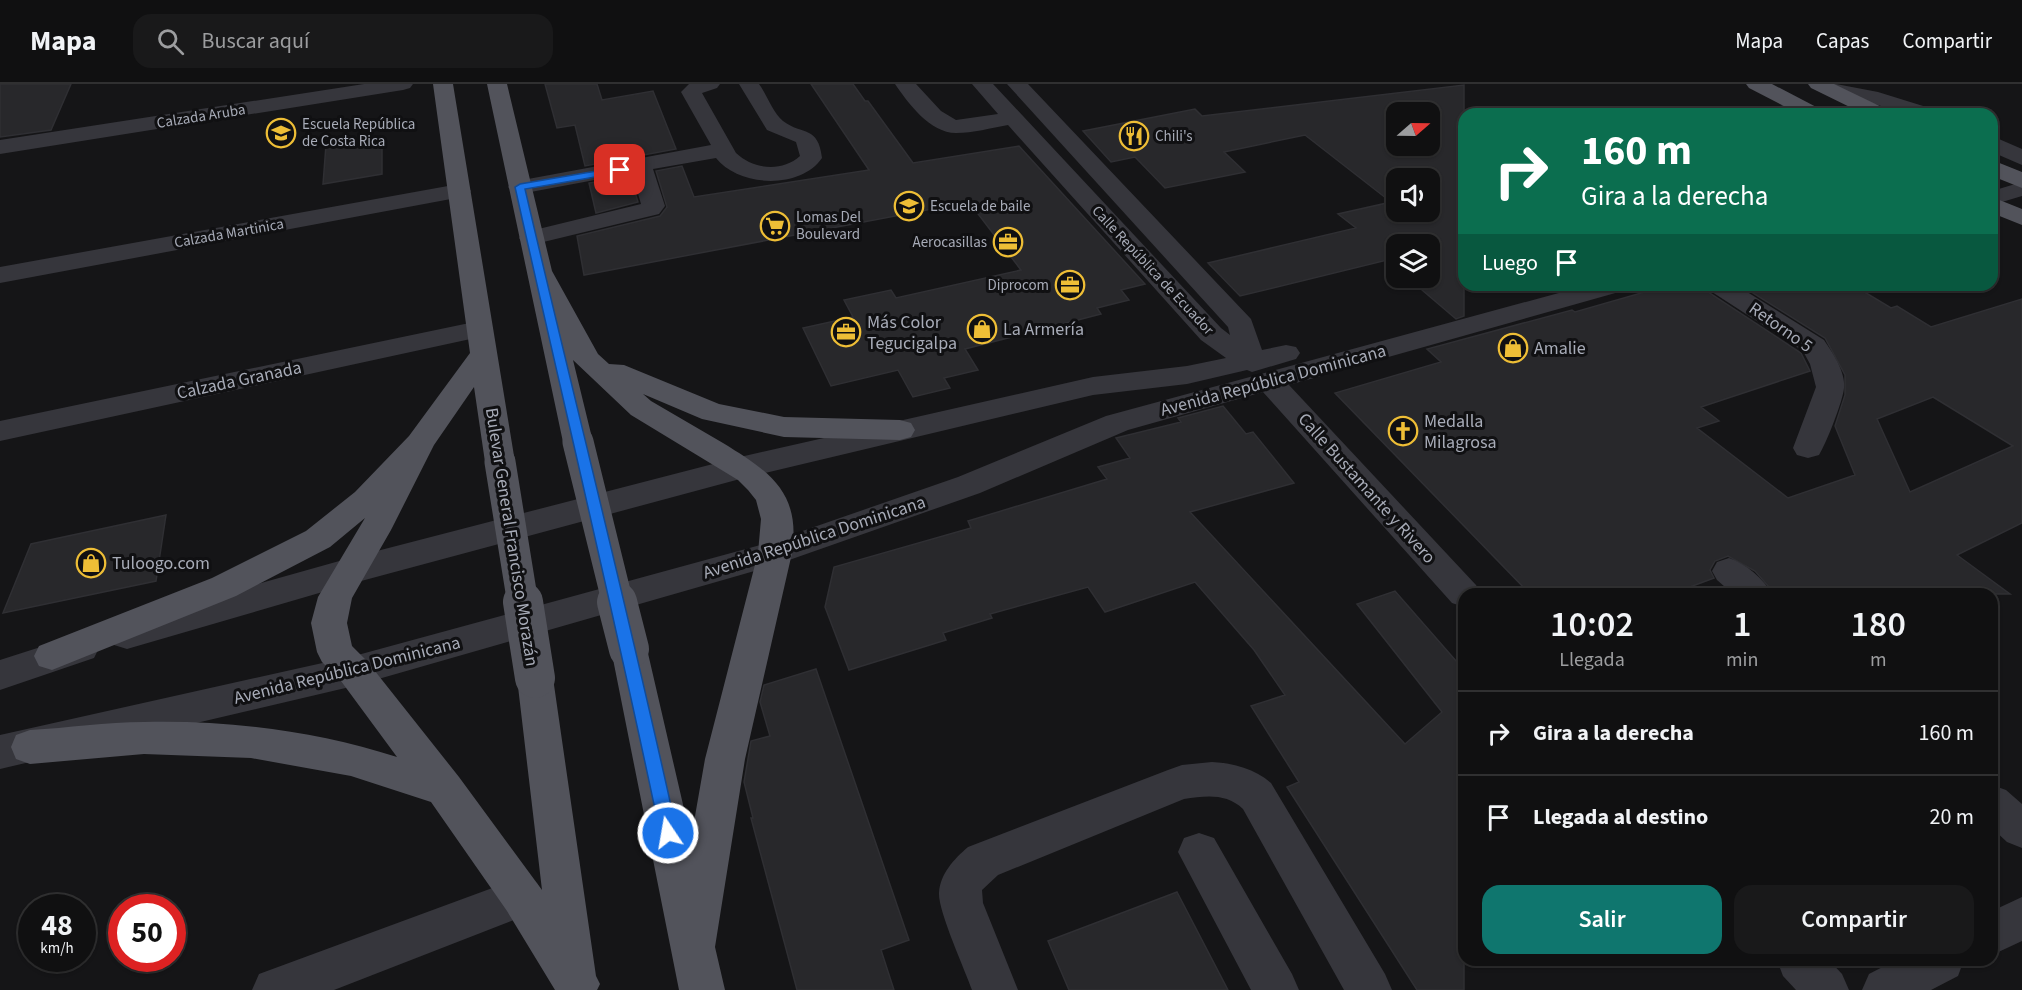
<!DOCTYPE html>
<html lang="es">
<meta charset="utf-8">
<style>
body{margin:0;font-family:"Source Sans 3",sans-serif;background:#19191a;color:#f1f3f6;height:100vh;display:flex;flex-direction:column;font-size:22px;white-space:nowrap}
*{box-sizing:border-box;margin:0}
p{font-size:20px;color:#9c9d9f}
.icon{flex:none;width:33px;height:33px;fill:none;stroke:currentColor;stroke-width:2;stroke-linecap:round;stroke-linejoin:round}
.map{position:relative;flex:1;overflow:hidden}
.side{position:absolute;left:1458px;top:504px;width:540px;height:378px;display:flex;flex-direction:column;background:#101011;border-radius:18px;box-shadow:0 2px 4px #0004,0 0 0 2px #303031}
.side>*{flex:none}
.banner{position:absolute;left:1458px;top:24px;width:540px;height:183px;border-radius:18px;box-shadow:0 2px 4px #0004,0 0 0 2px #303031;background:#0b6e4f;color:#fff;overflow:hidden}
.needle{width:39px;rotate:70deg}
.tools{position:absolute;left:1386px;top:18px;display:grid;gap:12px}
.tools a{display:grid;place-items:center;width:54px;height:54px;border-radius:12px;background:#101011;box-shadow:0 2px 4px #0004,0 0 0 2px #303031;font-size:30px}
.speed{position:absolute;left:18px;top:810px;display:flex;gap:12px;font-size:30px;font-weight:700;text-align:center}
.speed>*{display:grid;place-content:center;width:78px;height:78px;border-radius:50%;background:#101011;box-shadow:0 2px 4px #0004,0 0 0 2px #303031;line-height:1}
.speed small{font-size:15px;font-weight:400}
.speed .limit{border:9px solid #d22;background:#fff;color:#111}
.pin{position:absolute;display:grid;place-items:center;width:51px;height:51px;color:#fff;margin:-26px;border-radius:12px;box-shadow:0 3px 9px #0006}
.me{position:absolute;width:66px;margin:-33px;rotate:348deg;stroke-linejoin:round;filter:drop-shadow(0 0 4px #0008)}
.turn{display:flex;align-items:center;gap:21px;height:126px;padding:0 24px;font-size:27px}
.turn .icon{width:78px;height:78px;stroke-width:2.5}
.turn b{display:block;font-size:42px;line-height:51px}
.then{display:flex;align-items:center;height:57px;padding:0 24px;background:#0003;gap:12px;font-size:22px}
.eta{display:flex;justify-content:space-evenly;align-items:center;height:102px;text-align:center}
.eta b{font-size:36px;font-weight:600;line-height:42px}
.button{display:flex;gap:12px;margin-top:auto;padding:12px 24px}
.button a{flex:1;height:69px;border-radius:18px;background:#0f766e;color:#fff;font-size:24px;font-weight:600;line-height:69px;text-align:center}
.button a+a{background:#19191a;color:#f1f3f6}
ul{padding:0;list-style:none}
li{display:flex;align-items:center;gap:18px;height:84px;padding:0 24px;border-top:2px solid #303031}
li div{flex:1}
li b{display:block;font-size:22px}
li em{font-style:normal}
header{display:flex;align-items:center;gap:36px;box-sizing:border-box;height:84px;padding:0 30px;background:#101011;border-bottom:2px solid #303031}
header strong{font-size:28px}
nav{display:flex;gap:33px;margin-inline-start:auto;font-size:21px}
.search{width:420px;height:54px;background:#19191a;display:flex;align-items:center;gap:15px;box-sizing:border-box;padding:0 21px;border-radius:18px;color:#9c9d9f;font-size:22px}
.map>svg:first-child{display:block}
.building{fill:#28282b;stroke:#2f2f33;stroke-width:1.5;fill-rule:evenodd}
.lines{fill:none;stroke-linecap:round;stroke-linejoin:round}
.minor{fill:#36363c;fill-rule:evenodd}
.major{fill:#52535b;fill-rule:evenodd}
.major-bridge-far1{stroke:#52535b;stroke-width:31}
.major-bridge{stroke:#52535b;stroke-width:40}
.route{fill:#1a73e8;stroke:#114b97;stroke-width:1.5}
.labels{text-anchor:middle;stroke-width:6;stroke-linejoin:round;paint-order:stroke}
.far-street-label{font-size:15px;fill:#a7abb7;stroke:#101012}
.far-poi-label{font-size:15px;fill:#a7abb7;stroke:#101012;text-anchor:start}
.poi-label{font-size:18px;fill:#a7abb7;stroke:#101012;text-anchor:start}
.street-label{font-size:18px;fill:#a7abb7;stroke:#101012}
</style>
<header>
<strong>Mapa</strong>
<div class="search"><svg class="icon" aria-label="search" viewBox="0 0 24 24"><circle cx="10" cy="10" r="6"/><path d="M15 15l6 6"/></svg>Buscar aquí</div>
<nav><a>Mapa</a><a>Capas</a><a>Compartir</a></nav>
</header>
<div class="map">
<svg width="2022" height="906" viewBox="0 0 2022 906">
<rect width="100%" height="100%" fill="#151517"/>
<!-- building -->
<path class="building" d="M0 0H71L51 46 0 53Z
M545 0H597L602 16 653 7 676 65 585 82 575 41 557 44Z
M811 0H853L865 17H868L913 79 1019 62 1145 200 1121 206 1129 216 1097 224 1101 230 965 265 978 286 944 294 950 304 913 313 898 286 831 302 803 244 853 233 844 216 891 206 896 214 1021 186 969 118 584 191 577 152 660 132 667 123 656 87 682 82 694 113 869 86Z
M1464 1V232L1456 235 1408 194H1430V160H1396V184L1387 176 1240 212 1208 179 1356 144 1338 130 1391 118 1305 51 1224 68 1245 88 1165 104 1135 73 1111 78 1083 47 1195 25 1202 32ZM1396 28H1430V62H1396ZM1396 94H1430V128H1396Z
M382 53V90L323 100 326 61Z
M630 92 638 118 596 129 589 99Z
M1669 201H1703L1708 208 1801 269 1810 287 1701 323 1719 337 1697 344 1788 414 1855 391 1835 342 1845 311V291L1825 254 1740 201H1853L1891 224 1897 222 1931 243 2022 215V439L1957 471 2010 510H1775L1755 487 1728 472 1715 477 1710 486 1714 494 1671 510H1530L1335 309 1441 278 1427 265 1572 226 1575 228ZM1933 313 2013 362 1910 408 1877 335Z
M1223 322 1246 350 1253 348 1294 399 1190 428 1405 660 1442 628 1357 520 1395 507 1464 586V906H1417L1287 703 1299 698 1251 622 1285 611 1254 566 1195 498 1105 528 1088 503 990 530 992 534 943 549 946 556 849 586 825 523 834 483 971 444 968 437 1107 395 1098 383 1130 374 1116 354 1181 338 1178 334Z
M166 431 156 497 3 529 31 460Z
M816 585 909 856 881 866 894 906H797L751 734H753L744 698 751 657 770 652 760 618 764 601Z
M1177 808 1228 906H1069L1048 857Z"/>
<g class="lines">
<!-- minor -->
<path class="minor" d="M364 0H413L410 4 403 6 0 70V56Z
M720 0 717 4 702 9 736 69C753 85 781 89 800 72L796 58 767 46 739 0H759C767 11 773 29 783 37 803 52 818 41 822 74 800 106 739 103 716 74L653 85 665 122 659 130 531 161 522 159 519 154 522 149 641 120 632 89 520 110 512 108 508 103 512 98 711 61 681 8 689 0Z
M895 0H916L941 27 956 36 998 30 972 0H993L1221 244 1230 251 1228 243 1007 0H1028L1251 235 1262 266 1286 261 1296 263 1300 269 1296 275 1252 288 1247 286 1187 300 1093 311 740 395 350 500 127 565 114 561 109 551 114 541 127 537 350 474 740 373 1093 293 1187 282 1226 274 1201 256 1008 41C991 44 973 49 956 49 930 49 908 19 895 0Z
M1836 0 1878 8 1936 26 1940 30H1907L1868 18 1822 9 1819 5 1822 1Z
M1801 17 1808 19 1811 23 1808 27 1798 30H1760L1764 26Z
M1992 52 2022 65V81L1992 68Z
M2022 98V112L1992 121V107Z
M459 100 467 102 471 107 467 112 0 199V183Z
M1588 201H1630L1626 206 1289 301 1476 501 1481 510H1464V523L1452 519 1263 308 1128 346 980 409 775 481 354 602 0 685V651L354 572 768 459 958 393 1106 332Z
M1705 201H1736L1824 256C1832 268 1846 288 1844 304 1843 317 1826 360 1819 371L1808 374 1797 371 1793 364 1816 303 1810 280 1803 267 1709 206Z
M479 237 489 239 493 245 489 251 0 357V337Z
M1729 474C1746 480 1763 494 1772 510H1733L1717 496 1712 487 1717 478Z
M81 550 94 554 99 564 94 574 0 606V576Z
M1212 678C1234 679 1255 685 1271 699L1385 890 1392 906H1344L1243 725C1226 709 1206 712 1184 715L998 791 982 806 983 819 1018 906H972C965 886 938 827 939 809 940 790 954 775 968 763L1168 686 1182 681Z
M1992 701 2006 706 2022 720V764L2007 758 1992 744Z
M1199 749 1214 754 1292 890 1299 906H1251L1178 768 1184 754Z
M522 793 537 799 544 813 537 827 334 906H252L259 890Z
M2022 813V857L1992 871V827Z
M1777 876H1829L1842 890 1849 906H1796L1783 892Z
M1896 876H1964L1958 892 1931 906H1862L1869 890Z"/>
<!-- major -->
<path class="major" d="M433 0H453L515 378 511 385 500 388 489 385 485 378 474 303 434 361 391 446 352 514 347 539 352 562 367 577 459 693 542 806 517 594 522 583 535 579 548 583 553 594 596 892 600 900 597 906H555L507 827 431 718 351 692 251 674 144 670 30 680 16 675 11 663 16 651 30 646C68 644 106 638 144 638 230 636 316 647 397 673L341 597 322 578 317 568 311 539 318 513 365 434 330 463 236 512 52 586 39 582 34 572 39 562 212 494 306 447 355 408 409 352 470 269Z
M487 0H507L552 187 598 270 609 280 624 281 719 320 784 333 900 336 911 339 915 346 911 353 900 356 784 353 702 335 643 310 651 317C675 331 699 345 723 359 770 388 801 408 792 469L745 675 715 863 725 906H679L611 565 616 555 629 551 642 555 647 565 691 755 705 675 758 469 761 435 756 416 748 406 738 396 631 331 573 276 593 358 589 365 578 368 567 365 563 358Z
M1746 0H1772L1822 26 1826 30H1799L1749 4Z
M1808 0H1834L1888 26 1892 30H1864L1811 4Z
M1992 76 2022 88V104L1992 92Z
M1992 113 2022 125V141L1992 129Z"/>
<!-- major-bridge-far1 -->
<path class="major-bridge-far1" d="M578 358 618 520
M500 378 523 520"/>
<!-- major-bridge -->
<path class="major-bridge" d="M523 518 535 594
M617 518 629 565"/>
</g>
<!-- route -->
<path class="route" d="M620 83 624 84V88L525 105C575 319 630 533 677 749L674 754 668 756 662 754 660 749C615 533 563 318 515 103L520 100Z"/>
<!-- icons -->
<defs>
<g id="school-ring" transform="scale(1.5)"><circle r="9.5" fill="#101012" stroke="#eebe36" stroke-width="1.5"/><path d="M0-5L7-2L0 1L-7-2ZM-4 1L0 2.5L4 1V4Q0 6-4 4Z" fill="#eebe36"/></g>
<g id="restaurant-ring" transform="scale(1.5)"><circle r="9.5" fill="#101012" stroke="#eebe36" stroke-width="1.5"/><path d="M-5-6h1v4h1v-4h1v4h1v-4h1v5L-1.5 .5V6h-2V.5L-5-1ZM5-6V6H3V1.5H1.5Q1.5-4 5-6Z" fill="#eebe36"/></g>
<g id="supermarket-ring" transform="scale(1.5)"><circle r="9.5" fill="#101012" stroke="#eebe36" stroke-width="1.5"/><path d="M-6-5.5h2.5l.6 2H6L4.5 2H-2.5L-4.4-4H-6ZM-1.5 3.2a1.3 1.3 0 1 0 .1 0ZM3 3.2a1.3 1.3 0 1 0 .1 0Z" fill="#eebe36"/></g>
<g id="office-ring" transform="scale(1.5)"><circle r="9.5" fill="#101012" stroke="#eebe36" stroke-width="1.5"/><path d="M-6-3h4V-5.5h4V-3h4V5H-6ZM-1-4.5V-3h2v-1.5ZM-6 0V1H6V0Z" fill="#eebe36"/></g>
<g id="shop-ring" transform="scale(1.5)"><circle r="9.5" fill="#101012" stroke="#eebe36" stroke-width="1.5"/><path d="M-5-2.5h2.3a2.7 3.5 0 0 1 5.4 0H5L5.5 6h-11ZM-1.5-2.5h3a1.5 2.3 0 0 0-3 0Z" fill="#eebe36"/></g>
<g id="church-ring" transform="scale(1.5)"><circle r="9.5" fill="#101012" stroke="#eebe36" stroke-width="1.5"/><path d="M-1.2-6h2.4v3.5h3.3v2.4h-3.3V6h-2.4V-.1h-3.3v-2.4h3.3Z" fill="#eebe36"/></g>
</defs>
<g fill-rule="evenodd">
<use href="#school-ring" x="281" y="49"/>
<use href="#restaurant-ring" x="1134" y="52"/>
<use href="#school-ring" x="909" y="122"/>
<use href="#supermarket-ring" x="775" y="142"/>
<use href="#office-ring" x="1008" y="158"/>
<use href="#office-ring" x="1070" y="201"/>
<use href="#shop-ring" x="982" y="245"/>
<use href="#office-ring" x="846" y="248"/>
<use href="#shop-ring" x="1513" y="264"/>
<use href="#church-ring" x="1403" y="347"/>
<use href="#shop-ring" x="91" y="479"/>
</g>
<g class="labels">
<!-- far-street labels -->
<g class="far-street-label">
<text transform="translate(201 32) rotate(-9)" y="5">Calzada Aruba</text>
<text transform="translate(229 149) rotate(-10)" y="5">Calzada Martinica</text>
<text transform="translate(1153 186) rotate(47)" y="5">Calle República de Ecuador</text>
</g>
<!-- far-poi labels -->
<g class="far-poi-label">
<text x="302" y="45">Escuela República<tspan x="302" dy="17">de Costa Rica</tspan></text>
<text x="1155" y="57">Chili's</text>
<text x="930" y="127">Escuela de baile</text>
<text x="796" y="138">Lomas Del<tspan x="796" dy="17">Boulevard</tspan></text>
<text x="987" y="163" text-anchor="end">Aerocasillas</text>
<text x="1049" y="206" text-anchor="end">Diprocom</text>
</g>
<!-- poi labels -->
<g class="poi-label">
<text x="867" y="244">Más Color<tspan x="867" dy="21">Tegucigalpa</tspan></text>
<text x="1003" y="251">La Armería</text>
<text x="1534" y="270">Amalie</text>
<text x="1424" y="343">Medalla<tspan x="1424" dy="21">Milagrosa</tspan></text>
<text x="112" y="485">Tuloogo.com</text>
</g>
<!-- street labels -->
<g class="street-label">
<text transform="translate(1781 243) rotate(35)" y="6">Retorno 5</text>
<text transform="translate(239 296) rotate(-12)" y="6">Calzada Granada</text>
<text transform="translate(1273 296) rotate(-15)" y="6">Avenida República Dominicana</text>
<text transform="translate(1367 404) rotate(48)" y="6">Calle Bustamante y Rivero</text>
<text transform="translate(512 453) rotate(81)" y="6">Bulevar General Francisco Morazán</text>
<text transform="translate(814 453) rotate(-18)" y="6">Avenida República Dominicana</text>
<text transform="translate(347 586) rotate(-14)" y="6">Avenida República Dominicana</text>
</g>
</g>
</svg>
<div class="tools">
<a><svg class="needle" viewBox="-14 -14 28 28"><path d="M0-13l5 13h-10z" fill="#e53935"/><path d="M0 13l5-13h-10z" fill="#9c9d9f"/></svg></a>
<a><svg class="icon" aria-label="sound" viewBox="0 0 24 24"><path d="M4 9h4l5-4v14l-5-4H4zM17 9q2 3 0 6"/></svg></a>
<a><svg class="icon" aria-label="layers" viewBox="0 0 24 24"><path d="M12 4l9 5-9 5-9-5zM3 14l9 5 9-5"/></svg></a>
</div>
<div class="speed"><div>48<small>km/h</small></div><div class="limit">50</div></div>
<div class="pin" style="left:620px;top:86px;background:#d93025"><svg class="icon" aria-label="arrive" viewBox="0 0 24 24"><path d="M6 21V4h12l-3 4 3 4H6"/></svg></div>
<svg class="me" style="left:668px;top:749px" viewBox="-20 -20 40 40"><circle r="17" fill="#1a73e8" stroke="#fff" stroke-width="3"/><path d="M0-11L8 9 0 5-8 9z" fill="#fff"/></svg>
<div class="banner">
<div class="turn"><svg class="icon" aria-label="right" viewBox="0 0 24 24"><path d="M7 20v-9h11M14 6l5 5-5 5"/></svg><div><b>160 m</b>Gira a la derecha</div></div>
<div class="then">Luego<svg class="icon" aria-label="arrive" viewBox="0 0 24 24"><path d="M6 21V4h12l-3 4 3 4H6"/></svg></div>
</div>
<section class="side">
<div class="eta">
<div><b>10:02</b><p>Llegada</p></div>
<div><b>1</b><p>min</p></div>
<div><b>180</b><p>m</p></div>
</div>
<ul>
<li><svg class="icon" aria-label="right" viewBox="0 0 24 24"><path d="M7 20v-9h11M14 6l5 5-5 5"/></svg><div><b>Gira a la derecha</b></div><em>160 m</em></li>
<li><svg class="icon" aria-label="arrive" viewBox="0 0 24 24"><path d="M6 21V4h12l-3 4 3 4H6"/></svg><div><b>Llegada al destino</b></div><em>20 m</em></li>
</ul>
<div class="button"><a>Salir</a><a>Compartir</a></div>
</section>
</div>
